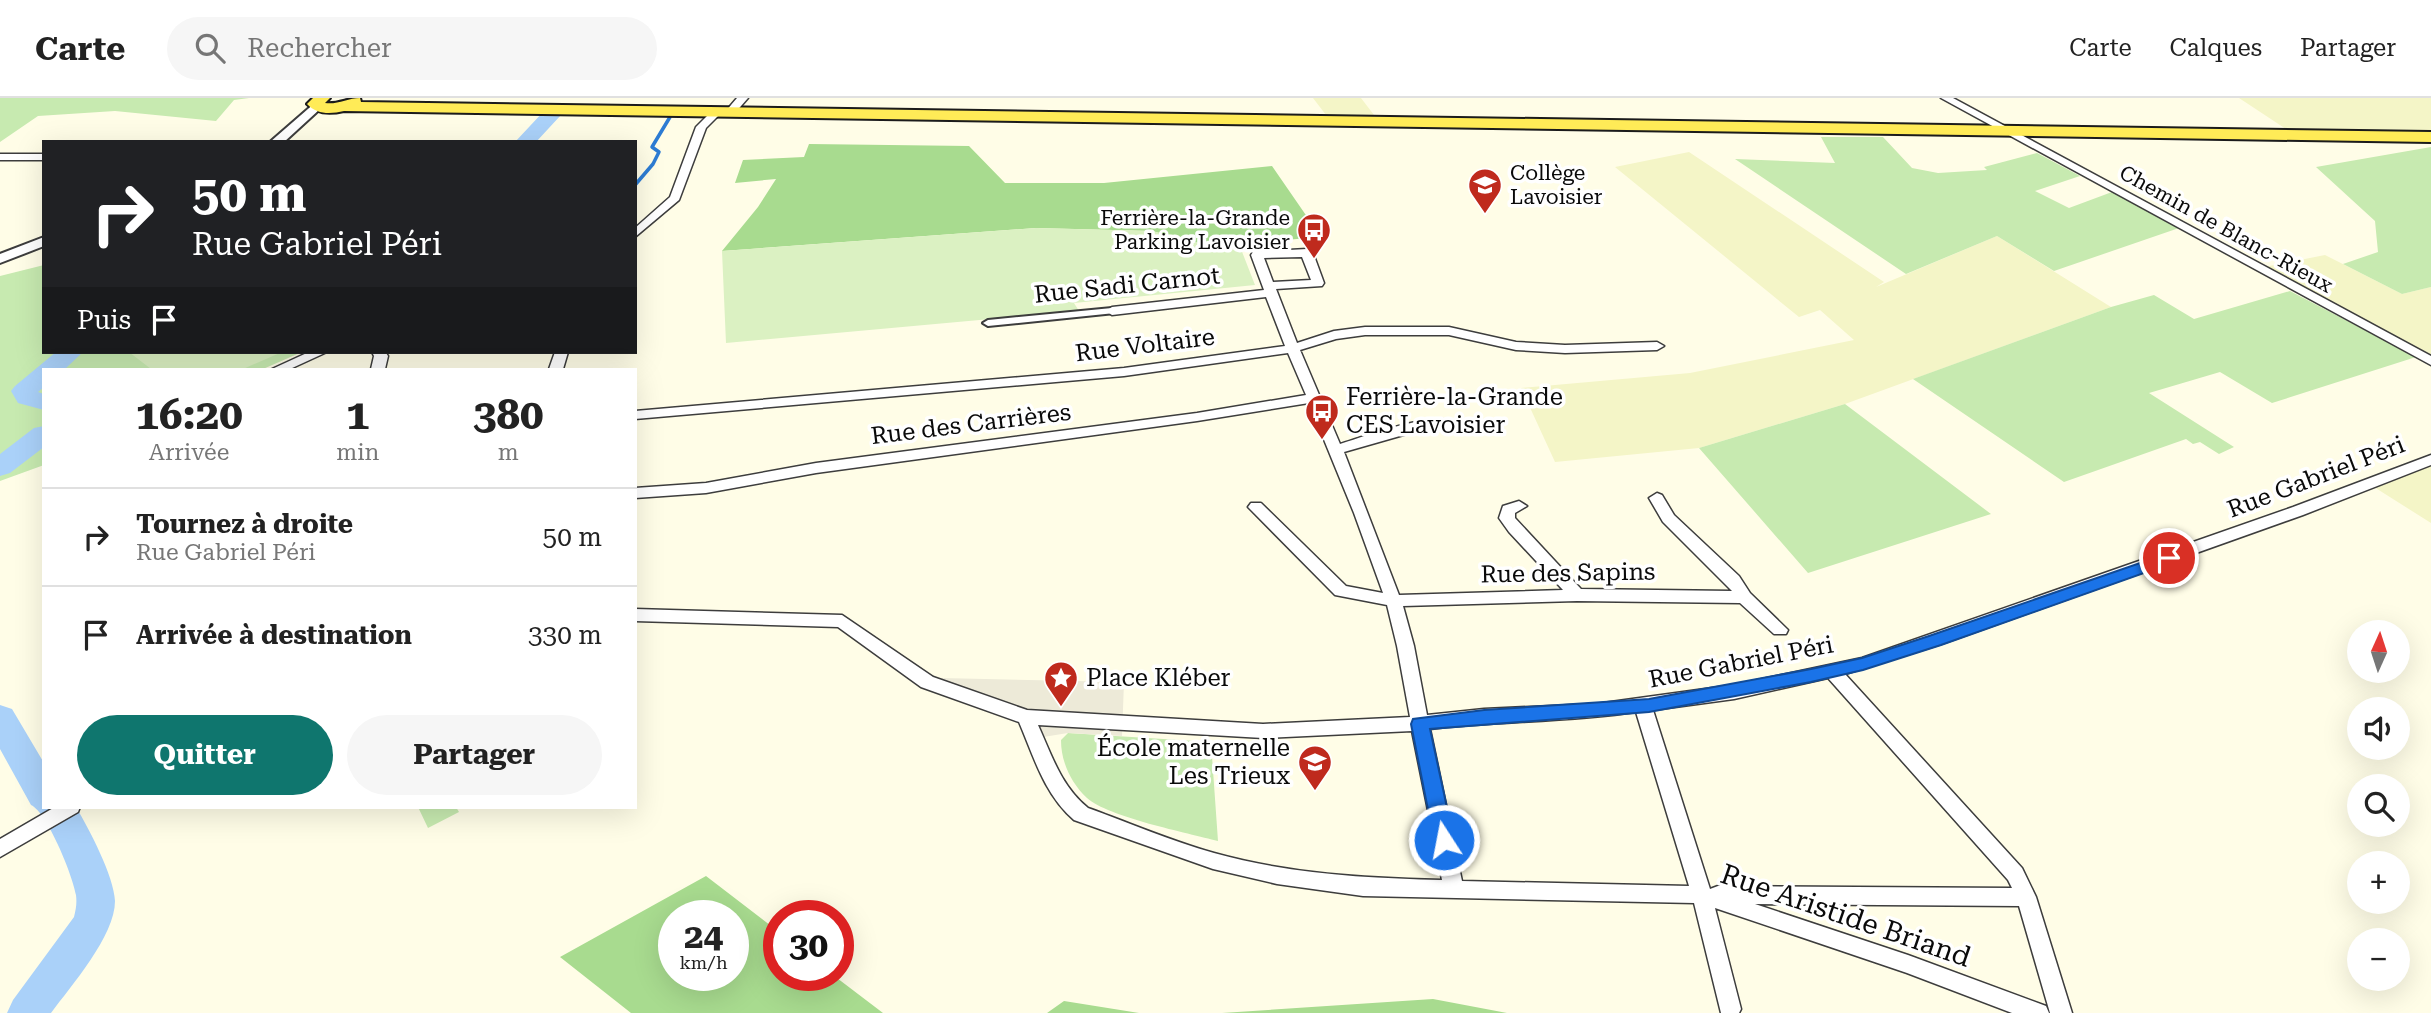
<!DOCTYPE html>
<html lang="fr">
<meta charset="utf-8">
<style>
body{margin:0;font-family:"Roboto Serif",serif;background:#f6f6f6;color:#222;height:100vh;display:flex;flex-direction:column;font-size:26px;white-space:nowrap}
*{box-sizing:border-box;margin:0}
p{font-size:23px;color:#767676}
.icon{flex:none;width:38px;height:38px;fill:none;stroke:currentColor;stroke-width:2;stroke-linecap:round;stroke-linejoin:round}
.map{position:relative;flex:1;overflow:hidden}
.side{position:absolute;left:42px;top:270px;width:595px;height:441px;display:flex;flex-direction:column;background:#fff;border-radius:0px;box-shadow:0 7px 28px #0002}
.side>*{flex:none}
.guide{position:absolute;left:42px;top:42px;width:595px;height:214px;border-radius:0px;box-shadow:0 7px 28px #0002;background:#202124;color:#fff;overflow:hidden}
.needle{width:46px;rotate:3deg}
.tools{position:absolute;left:2347px;top:522px;display:grid;gap:14px}
.tools a{display:grid;place-items:center;width:63px;height:63px;border-radius:50%;background:#fff;box-shadow:0 7px 28px #0002;font-size:35px}
.speed{position:absolute;left:658px;top:802px;display:flex;gap:14px;font-size:35px;font-weight:700;text-align:center}
.speed>*{display:grid;place-content:center;width:91px;height:91px;border-radius:50%;background:#fff;box-shadow:0 7px 28px #0002;line-height:1}
.speed small{font-size:18px;font-weight:400}
.speed .limit{border:10px solid #d22;background:#fff;color:#111}
.pin{position:absolute;display:grid;place-items:center;width:60px;height:60px;color:#fff;margin:-30px;border:4px solid #fff;border-radius:50%;box-shadow:0 2px 7px #0007}
.me{position:absolute;width:77px;margin:-38px;rotate:349deg;stroke-linejoin:round;filter:drop-shadow(0 0 5px #0008)}
.turn{display:flex;align-items:center;gap:24px;height:147px;padding:0 35px;font-size:32px}
.turn .icon{width:91px;height:91px;stroke-width:2.5}
.turn b{display:block;font-size:49px;line-height:60px}
.then{display:flex;align-items:center;height:66px;padding:0 35px;background:#0003;gap:14px;font-size:26px}
.eta{display:flex;justify-content:space-evenly;align-items:center;height:119px;text-align:center}
.eta b{font-size:42px;font-weight:700;line-height:49px}
.action{display:flex;gap:14px;margin-top:auto;padding:14px 35px}
.action a{flex:1;height:80px;border-radius:42px;background:#0f766e;color:#fff;font-size:28px;font-weight:700;line-height:80px;text-align:center}
.action a+a{background:#f6f6f6;color:#222}
ul{padding:0;list-style:none}
li{display:flex;align-items:center;gap:21px;height:98px;padding:0 35px;border-top:2px solid #e0e0e0}
li div{flex:1}
li b{display:block;font-size:26px}
li em{font-style:normal}
header{display:flex;align-items:center;gap:42px;box-sizing:border-box;height:98px;padding:0 35px;background:#fff;border-bottom:2px solid #e0e0e0}
header strong{font-size:33px}
nav{display:flex;gap:38px;margin-inline-start:auto;font-size:24px}
.search{width:490px;height:63px;background:#f6f6f6;display:flex;align-items:center;gap:18px;box-sizing:border-box;padding:0 24px;border-radius:38px;color:#767676;font-size:26px}
.map>svg:first-child{display:block}
.farmland{fill:#f4f5c7}
.green{fill:#c7eab0}
.forest{fill:#a8db8f;fill-rule:evenodd}
.pitch{fill:#dbf1c2}
.plaza{fill:#edead8}
.lines{fill:none;stroke-linecap:round;stroke-linejoin:round}
.stream{stroke:#2d7cd3;stroke-width:3.5}
.river{fill:#aad1f9;fill-rule:evenodd}
.pedestrian-casing{stroke:#3d3d3d;stroke-width:4}
.minor-casing{stroke:#3d3d3d;stroke-width:3}
.tertiary-casing{stroke:#3d3d3d;stroke-width:4}
.primary-casing{stroke:#1b1b1b;stroke-width:4}
.pedestrian{fill:#fff;fill-rule:evenodd}
.minor{fill:#fff;fill-rule:evenodd}
.tertiary{fill:#fff;fill-rule:evenodd}
.primary{fill:#ffeb57;fill-rule:evenodd}
.route{fill:#1a73e8;stroke:#114b97;stroke-width:2}
.labels{text-anchor:middle;stroke-width:7;stroke-linejoin:round;paint-order:stroke}
.far-poi-label{font-size:21px;fill:#0a0a0a;stroke:#fff;text-anchor:start}
.far-street-label{font-size:21px;fill:#0a0a0a;stroke:#fff}
.street-label{font-size:24px;fill:#0a0a0a;stroke:#fff}
.poi-label{font-size:24px;fill:#0a0a0a;stroke:#fff;text-anchor:start}
.near-street-label{font-size:28px;fill:#0a0a0a;stroke:#fff}
</style>
<header>
<strong>Carte</strong>
<div class="search"><svg class="icon" aria-label="search" viewBox="0 0 24 24"><circle cx="10" cy="10" r="6"/><path d="M15 15l6 6"/></svg>Rechercher</div>
<nav><a>Carte</a><a>Calques</a><a>Partager</a></nav>
</header>
<div class="map">
<svg width="2431" height="915" viewBox="0 0 2431 915">
<rect width="100%" height="100%" fill="#fffde7"/>
<!-- farmland -->
<path class="farmland" d="M1313 0H1361L1374 17H1326Z
M2239 0H2431V33L2286 31Z
M1689 54 1884 184 1876 189 1997 138 2111 209 1845 306 1699 350 1555 364 1521 290 1690 275 1854 242 1820 212 1799 219 1615 69Z
M2325 157 2402 196 2431 189V261L2264 169Z
M2431 366V425L2374 389Z"/>
<!-- green -->
<path class="green" d="M0 0H249L234 2 216 23 115 13 38 18 0 44Z
M1821 39H1883L1912 70 1938 75 1987 72 1984 69 2037 55 2080 78 2035 93 2069 110 2112 94 2179 130 2054 173 1997 138 1906 176 1735 61 1835 65Z
M2431 49V189L2402 196 2343 166 2378 154 2375 123 2316 69Z
M44 167V254H302L263 271H44V367L0 383V178Z
M2290 193 2416 259 2272 305 2220 274 2149 295 2234 349 2219 356 2200 344 2193 346 2186 341 2064 384 1913 281 2111 209 2154 197 2194 221Z
M1845 306 1991 416 1808 475 1699 350Z
M1068 635 1211 644 1218 743C1188 735 1108 719 1087 700 1071 685 1061 664 1061 642Z
M418 709H456L459 714 428 730Z"/>
<!-- forest -->
<path class="forest" d="M809 46 969 48 1005 85H1104L1272 68 1321 139 1210 148 1152 133 1036 130 722 153 758 109 776 81 735 85 743 62 804 59Z
M706 778 779 834V877H833L883 915H631L560 859ZM674 817H733V877H674Z
M1433 901 1507 915H1222Z
M1064 903 1139 915H1047Z"/>
<!-- pitch -->
<path class="pitch" d="M1036 130 1152 133 1210 148 1239 146 1255 187 1074 205 1079 213 726 245 722 153Z
M129 254H282L243 271H151Z"/>
<!-- plaza -->
<path class="plaza" d="M941 580 1124 584 1122 638 1068 635 1037 640 1026 619 937 589Z"/>
<g class="lines">
<!-- stream -->
<path class="stream" d="M635 87 653 66 659 54 652 49 670 19"/>
<!-- river -->
<path class="river" d="M551 11 561 17 536 44H515L544 13Z
M56 254H83L65 271H44V289L38 294 44 296V312L18 305 11 293 15 288Z
M44 328V349L10 375 0 378V356L34 330Z
M0 607 12 611 44 665V709H76C89 731 114 778 115 803 115 838 71 888 51 915H7L13 902 74 819C76 811 77 805 76 797 73 778 47 714 31 707L0 651Z"/>
<!-- pedestrian casing -->
<g class="pedestrian-casing">
<path id="pedestrian" d="M1112 210 1115 211V215L988 228 983 225 988 222Z"/>
</g>
<!-- minor casing -->
<g class="minor-casing">
<path id="minor" d="M737 0H748L734 16H726L725 14Z
M1941 0H1953L2431 258V267Z
M713 12 722 14 706 30 679 102 635 139V130L670 99 696 29Z
M0 56H44V62H0Z
M1307 151 1313 155 1324 185 1322 188 1276 191 1297 245 1334 233 1365 229H1449L1516 244 1565 247 1657 244 1664 248 1657 252 1565 255 1516 252 1449 237H1365L1336 241 1300 252 1340 346C1363 339 1440 310 1457 326L1450 330H1428L1344 354 1399 497 1563 492 1509 434 1499 420 1503 408 1519 403 1527 408 1515 415V420L1581 491 1732 493 1663 424 1649 400 1657 395 1662 397 1674 417 1739 478 1750 495 1788 532 1786 536H1774L1740 505 1577 503 1403 508 1414 548 1427 617 1484 611 1596 606 1734 587 1862 560 2293 409 2431 357V367L2303 417 1941 546 1845 576 2022 770 2036 799 2072 915H2050L2019 808 1755 806 1908 857 2046 908 2049 915H2012L1907 875 1715 810 1741 911 1739 915H1721L1694 805 1363 798 1277 786 1213 771 1074 722C1044 696 1034 659 1019 624L921 589 838 529 635 523V511L842 517 933 579 1027 612 1263 626 1410 619 1397 548 1387 507 1335 497 1248 409 1251 405H1261L1346 488 1383 495 1354 415 1309 305 1197 323 816 375 706 395 635 400V390L706 385 816 365 1197 315 1306 297 1288 255 1124 278 635 321V313L1124 270 1285 248 1266 199 1112 217 1106 213 1112 209 1264 192 1251 157 1253 154ZM1302 159 1311 182 1273 184 1264 160ZM1828 580 2008 782 2012 790 1718 788 1710 791 1653 612 1734 601ZM1636 614 1689 788 1462 783 1430 631C1498 623 1568 624 1636 614ZM1038 627 1263 640 1412 633 1442 782C1365 780 1289 776 1214 755 1171 743 1130 725 1088 710 1061 688 1052 658 1038 627Z
M309 254H327L290 271H272Z
M372 254 386 255 388 258 385 271H371L374 258Z
M555 254H568L563 271H549Z
M55 709H80L78 714 0 759V741Z"/>
</g>
<!-- tertiary casing -->
<g class="tertiary-casing">
<path id="tertiary" d="M316 4 322 8 320 11 284 44H270Z
M44 139V148L0 165V156Z"/>
</g>
<!-- primary casing -->
<g class="primary-casing">
<path id="primary" d="M313 0H330L325 5C337 7 348 0 360 0L361 4 2431 34V44L344 13C331 16 317 17 307 6Z"/>
</g>
<!-- pedestrian -->
<use href="#pedestrian" class="pedestrian"/>
<!-- minor -->
<use href="#minor" class="minor"/>
<!-- tertiary -->
<use href="#tertiary" class="tertiary"/>
<!-- primary -->
<use href="#primary" class="primary"/>
</g>
<!-- route -->
<path class="route" d="M2169 455 2175 456 2177 460 2175 464 1941 547 1863 572 1811 584 1649 614 1430 631 1454 742 1451 748 1444 750 1437 748 1434 742 1411 626 1413 621 1484 612 1649 601 1811 571 1862 560 1929 538Z"/>
<!-- icons -->
<defs>
<g id="school-pin" transform="scale(1.75)"><path d="M0 17L-7.5 6A9.5 9.5 0 1 1 7.5 6Z" fill="#bf2a1d" stroke="#fff"/><path d="M0-5L7-2L0 1L-7-2ZM-4 1L0 2.5L4 1V4Q0 6-4 4Z" fill="#fff"/></g>
<g id="bus-pin" transform="scale(1.75)"><path d="M0 17L-7.5 6A9.5 9.5 0 1 1 7.5 6Z" fill="#bf2a1d" stroke="#fff"/><path d="M-5-6H5V4H4V6H2V4H-2V6H-4V4H-5ZM-3.5-4V0h7V-4ZM-3.5 1.2v1.5H-2V1.2ZM2 1.2v1.5H3.5V1.2Z" fill="#fff"/></g>
<g id="sight-pin" transform="scale(1.75)"><path d="M0 17L-7.5 6A9.5 9.5 0 1 1 7.5 6Z" fill="#bf2a1d" stroke="#fff"/><path d="M0-6L1.8-2.2L6-1.7L2.9 1.2L3.7 5.4L0 3.3L-3.7 5.4L-2.9 1.2L-6-1.7L-1.8-2.2Z" fill="#fff"/></g>
</defs>
<g fill-rule="evenodd">
<use href="#school-pin" x="1485" y="87"/>
<use href="#bus-pin" x="1314" y="132"/>
<use href="#bus-pin" x="1322" y="313"/>
<use href="#sight-pin" x="1061" y="580"/>
<use href="#school-pin" x="1315" y="664"/>
</g>
<g class="labels">
<!-- far-poi labels -->
<g class="far-poi-label">
<text x="1510" y="82">Collège<tspan x="1510" dy="24">Lavoisier</tspan></text>
<text x="1290" y="127" text-anchor="end">Ferrière-la-Grande<tspan x="1290" dy="24">Parking Lavoisier</tspan></text>
</g>
<!-- far-street labels -->
<g class="far-street-label">
<text transform="translate(2226 131) rotate(29)" y="7">Chemin de Blanc-Rieux</text>
</g>
<!-- street labels -->
<g class="street-label">
<text transform="translate(1127 187) rotate(-6)" y="8">Rue Sadi Carnot</text>
<text transform="translate(1145 247) rotate(-7)" y="8">Rue Voltaire</text>
<text transform="translate(971 326) rotate(-7)" y="8">Rue des Carrières</text>
<text transform="translate(2316 379) rotate(-21)" y="8">Rue Gabriel Péri</text>
<text transform="translate(1568 475) rotate(-1)" y="8">Rue des Sapins</text>
<text transform="translate(1741 564) rotate(-11)" y="8">Rue Gabriel Péri</text>
</g>
<!-- poi labels -->
<g class="poi-label">
<text x="1346" y="307">Ferrière-la-Grande<tspan x="1346" dy="28">CES Lavoisier</tspan></text>
<text x="1086" y="588">Place Kléber</text>
<text x="1290" y="658" text-anchor="end">École maternelle<tspan x="1290" dy="28">Les Trieux</tspan></text>
</g>
<!-- near-street labels -->
<g class="near-street-label">
<text transform="translate(1846 817) rotate(19)" y="10">Rue Aristide Briand</text>
</g>
</g>
</svg>
<div class="tools">
<a><svg class="needle" viewBox="-14 -14 28 28"><path d="M0-13l5 13h-10z" fill="#e53935"/><path d="M0 13l5-13h-10z" fill="#767676"/></svg></a>
<a><svg class="icon" aria-label="sound" viewBox="0 0 24 24"><path d="M4 9h4l5-4v14l-5-4H4zM17 9q2 3 0 6"/></svg></a>
<a><svg class="icon" aria-label="search" viewBox="0 0 24 24"><circle cx="10" cy="10" r="6"/><path d="M15 15l6 6"/></svg></a>
<a>+</a>
<a>−</a>
</div>
<div class="speed"><div>24<small>km/h</small></div><div class="limit">30</div></div>
<div class="pin" style="left:2169px;top:460px;background:#d93025"><svg class="icon" aria-label="arrive" viewBox="0 0 24 24"><path d="M6 21V4h12l-3 4 3 4H6"/></svg></div>
<svg class="me" style="left:1444px;top:742px" viewBox="-20 -20 40 40"><circle r="17" fill="#1a73e8" stroke="#fff" stroke-width="3"/><path d="M0-11L8 9 0 5-8 9z" fill="#fff"/></svg>
<div class="guide">
<div class="turn"><svg class="icon" aria-label="right" viewBox="0 0 24 24"><path d="M7 20v-9h11M14 6l5 5-5 5"/></svg><div><b>50 m</b>Rue Gabriel Péri</div></div>
<div class="then">Puis<svg class="icon" aria-label="arrive" viewBox="0 0 24 24"><path d="M6 21V4h12l-3 4 3 4H6"/></svg></div>
</div>
<section class="side">
<div class="eta">
<div><b>16:20</b><p>Arrivée</p></div>
<div><b>1</b><p>min</p></div>
<div><b>380</b><p>m</p></div>
</div>
<ul>
<li><svg class="icon" aria-label="right" viewBox="0 0 24 24"><path d="M7 20v-9h11M14 6l5 5-5 5"/></svg><div><b>Tournez à droite</b><p>Rue Gabriel Péri</p></div><em>50 m</em></li>
<li><svg class="icon" aria-label="arrive" viewBox="0 0 24 24"><path d="M6 21V4h12l-3 4 3 4H6"/></svg><div><b>Arrivée à destination</b></div><em>330 m</em></li>
</ul>
<div class="action"><a>Quitter</a><a>Partager</a></div>
</section>
</div>
